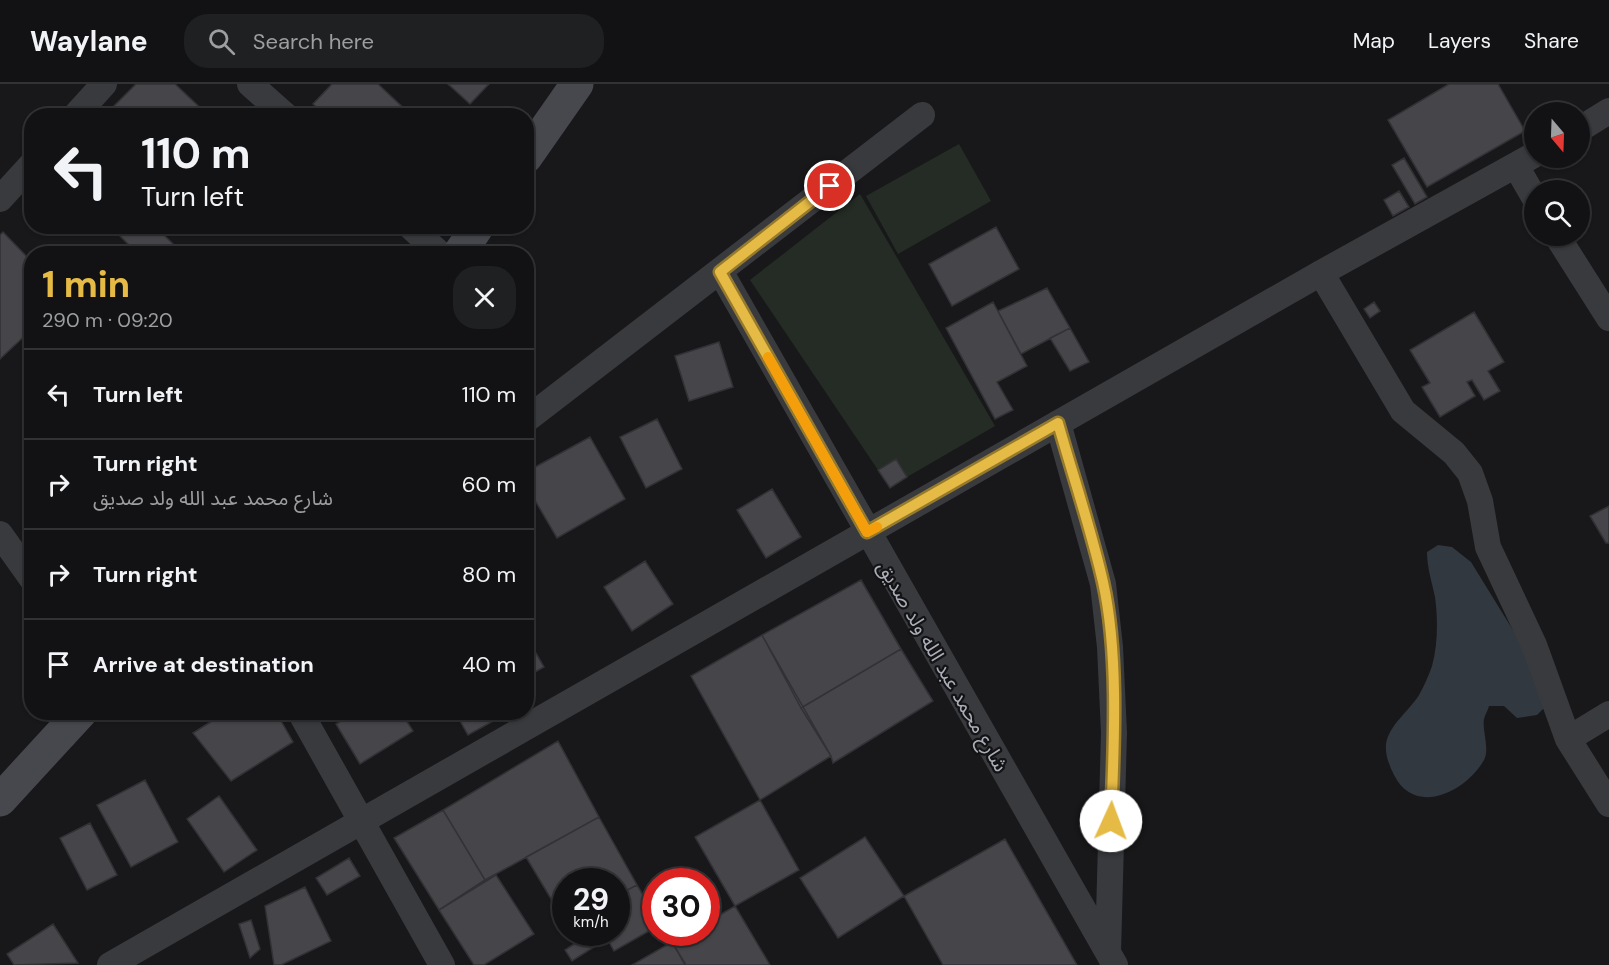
<!DOCTYPE html>
<meta charset="utf-8">
<style>
body{margin:0;font-family:"DM Sans","Noto Sans Arabic",sans-serif;background:#1f2022;color:#f1f3f6;height:100vh;display:flex;flex-direction:column;font-size:22px;white-space:nowrap}
*{box-sizing:border-box;margin:0}
p{font-size:20px;color:#9c9ea0}
.icon{flex:none;width:33px;height:33px;fill:none;stroke:currentColor;stroke-width:2;stroke-linecap:round;stroke-linejoin:round}
.map{position:relative;flex:1;overflow:hidden}
.panel{position:absolute;left:24px;top:162px;width:510px;height:474px;display:flex;flex-direction:column;background:#121214;border-radius:24px;box-shadow:0 2px 4px #0004,0 0 0 2px #313234}
.panel>*{flex:none}
.guide{position:absolute;left:24px;top:24px;width:510px;height:126px;border-radius:24px;box-shadow:0 2px 4px #0004,0 0 0 2px #313234;background:#121214;color:#f1f3f6;overflow:hidden}
.needle{width:39px;rotate:161deg}
.tools{position:absolute;left:1524px;top:18px;display:grid;gap:12px}
.tools a{display:grid;place-items:center;width:66px;height:66px;border-radius:50%;background:#121214;box-shadow:0 2px 4px #0004,0 0 0 2px #313234;font-size:30px}
.speed{position:absolute;left:552px;top:784px;display:flex;gap:12px;font-size:30px;font-weight:700;text-align:center}
.speed>*{display:grid;place-content:center;width:78px;height:78px;border-radius:50%;background:#121214;box-shadow:0 2px 4px #0004,0 0 0 2px #313234;line-height:1}
.speed small{font-size:15px;font-weight:400}
.speed .limit{border:9px solid #d22;background:#fff;color:#111}
.pin{position:absolute;display:grid;place-items:center;width:51px;height:51px;color:#fff;margin:-26px;border:3px solid #fff;border-radius:50%;box-shadow:0 2px 6px #0007}
.me{position:absolute;width:66px;margin:-33px;rotate:2deg;stroke-linejoin:round;filter:drop-shadow(0 0 4px #0008)}
.turn{display:flex;align-items:center;gap:21px;height:126px;padding:0 18px;font-size:27px}
.turn .icon{width:78px;height:78px;stroke-width:2.5}
.turn b{display:block;font-size:42px;line-height:51px}
.round{display:grid;place-items:center;flex:none;width:63px;height:63px;border-radius:24px;background:#1f2022}
.overview{display:flex;align-items:center;justify-content:space-between;height:102px;padding:0 18px}
h1{font-size:36px;font-weight:800;line-height:45px;color:#e5ba45}
ul{padding:0;list-style:none}
li{display:flex;align-items:center;gap:18px;height:90px;padding:0 18px;border-top:2px solid #313234}
li div{flex:1}
li b{display:block;font-size:22px}
li em{font-style:normal}
header{display:flex;align-items:center;gap:36px;box-sizing:border-box;height:84px;padding:0 30px;background:#121214;border-bottom:2px solid #313234}
header strong{font-size:28px}
nav{display:flex;gap:33px;margin-inline-start:auto;font-size:21px}
.search{width:420px;height:54px;background:#1f2022;display:flex;align-items:center;gap:15px;box-sizing:border-box;padding:0 21px;border-radius:24px;color:#9c9ea0;font-size:22px}
.map>svg:first-child{display:block}
.green{fill:#242c25}
.water{fill:#31383f}
.building{fill:#45454a;stroke:#323236;stroke-width:1.5}
.lines{fill:none;stroke-linecap:round;stroke-linejoin:round}
.street{stroke:#393a3e;stroke-width:26}
.secondary{stroke:#47484e;stroke-width:33}
.route-casing{stroke:#95792d;stroke-width:15}
.route{stroke:#e5ba45;stroke-width:10}
.slow{stroke:#f59e0b;stroke-width:10}
.labels{text-anchor:middle;stroke-width:4.5;stroke-linejoin:round;paint-order:stroke}
.street-label{font-size:20px;fill:#abaeb8;stroke:#131315}
</style>
<header>
<strong>Waylane</strong>
<div class="search"><svg class="icon" aria-label="search" viewBox="0 0 24 24"><circle cx="10" cy="10" r="6"/><path d="M15 15l6 6"/></svg>Search here</div>
<nav><a>Map</a><a>Layers</a><a>Share</a></nav>
</header>
<div class="map">
<svg width="1609" height="881" viewBox="0 0 1609 881">
<rect width="100%" height="100%" fill="#18181a"/>
<!-- green -->
<path class="green" d="M959 60 991 117 898 170 866 112Z
M860 110 995 342 907 393 896 376 878 386 750 196Z"/>
<!-- water -->
<path class="water" d="M1438 461 1452 463 1471 478 1529 572 1548 620 1537 631 1517 634 1504 622H1489C1488 626 1485 631 1484 635 1482 647 1490 665 1484 676 1466 708 1415 733 1394 691 1389 681 1385 671 1386 660 1389 641 1409 627 1419 611 1424 602 1429 591 1432 582 1438 560 1438 535 1435 513 1432 498 1427 484 1427 468Z"/>
<!-- building -->
<path class="building" d="M136 0H175L209 32H118L111 25Z
M332 0H378L412 32H326L313 20Z
M448 0H489L470 20Z
M1449 0H1498L1525 47 1427 103 1388 36Z
M1404 74 1427 113 1415 120 1392 81Z
M1399 107 1409 123 1393 132 1384 116Z
M125 142H155L176 163 169 170H138L118 150Z
M996 143 1019 185 952 222 929 180Z
M3 148 32 178V245L0 275V151Z
M1047 204 1070 244 1021 270 998 227Z
M993 218 1027 282 997 298 1013 326 995 335 946 244Z
M1374 218 1380 227 1370 234 1364 225Z
M1474 228 1504 278 1488 287 1500 307 1484 316 1472 296 1467 298 1475 312 1440 333 1422 303 1430 299 1410 266Z
M1070 244 1089 278 1070 287 1050 254Z
M719 258 733 303 689 317 675 272Z
M657 335 682 385 646 404 620 353Z
M590 353 625 415 557 454 526 401V388Z
M896 375 907 393 890 404 878 386Z
M772 405 801 453 766 474 737 426Z
M1609 422V459H1606L1590 432Z
M645 477 673 520 632 547 604 503Z
M861 496 901 565 801 624 762 551Z
M762 551 831 672 760 716 691 592Z
M526 552 544 583 526 593Z
M901 565 933 617 833 679 831 672 801 624Z
M226 628H276L293 658 231 697 193 649Z
M355 628H401L413 647 360 680 336 640Z
M455 628H505L506 630 468 651Z
M558 657 599 733 485 796 443 726Z
M145 696 178 758 131 783 97 721Z
M219 712 257 766 224 788 187 735Z
M760 716 799 786 735 822 695 753Z
M443 726 485 796 439 826 394 754Z
M599 733 637 801 616 812V798H566V840L526 773Z
M90 739 117 791 87 806 60 754Z
M865 753 904 812 838 854 800 794Z
M1005 755 1077 881H943L904 812Z
M349 774 360 792 327 811 316 794Z
M496 791 534 850 484 881H474L439 826Z
M637 801 656 833V843L614 867 604 849H616V812Z
M305 803 331 857 281 881H274L265 822Z
M735 822 770 881H686L672 858 689 849H706V839Z
M251 836 260 865 250 874 239 840Z
M53 840 78 879 14 881 7 870Z
M571 849H591L576 858Z
M591 849H604L608 854 572 877 565 866Z
M672 858 685 881H632Z"/>
<g class="lines">
<!-- street -->
<path class="street" d="M250 0 286 32
M75 32 104 0
M1580 45 1609 27
M1516 82 1534 113
M0 115 32 80
M410 142 440 170
M1557 152 1609 234
M720 187 1115 881
M1321 189 1403 327 1454 369 1470 389 1480 417 1488 463 1534 561 1568 655 1609 720
M526 336 922 31
M1058 339 1103 500 1110 563 1114 649 1108 868
M0 450 32 495
M300 628 442 881
M1568 655 1609 630
M110 881 1321 189 1534 71"/>
<!-- secondary -->
<path class="secondary" d="M526 73 577 0
M459 170 478 142
M0 716 81 628"/>
</g>
<g class="lines">
<!-- route casing -->
<g class="route-casing">
<path id="route" d="M830 102 720 188 867 448 1058 339C1073 392 1091 445 1103 498 1119 569 1114 664 1111 737"/>
</g>
<!-- route -->
<use href="#route" class="route"/>
<!-- slow -->
<path class="slow" d="M768 273 867 448 877 443"/>
</g>
<g class="labels">
<!-- street labels -->
<g class="street-label">
<text transform="translate(943 582) rotate(60)" y="7">شارع محمد عبد الله ولد صديق</text>
</g>
</g>
</svg>
<div class="tools">
<a><svg class="needle" viewBox="-14 -14 28 28"><path d="M0-13l5 13h-10z" fill="#e53935"/><path d="M0 13l5-13h-10z" fill="#9c9ea0"/></svg></a>
<a><svg class="icon" aria-label="search" viewBox="0 0 24 24"><circle cx="10" cy="10" r="6"/><path d="M15 15l6 6"/></svg></a>
</div>
<div class="speed"><div>29<small>km/h</small></div><div class="limit">30</div></div>
<div class="pin" style="left:830px;top:102px;background:#d93025"><svg class="icon" aria-label="arrive" viewBox="0 0 24 24"><path d="M6 21V4h12l-3 4 3 4H6"/></svg></div>
<svg class="me" style="left:1111px;top:737px" viewBox="-20 -20 40 40"><circle r="19" fill="#fff"/><path d="M0-13L10 11 0 6-10 11z" fill="#e5ba45"/></svg>
<div class="guide">
<div class="turn"><svg class="icon" aria-label="left" viewBox="0 0 24 24"><path d="M17 20v-9H6M10 6l-5 5 5 5"/></svg><div><b>110 m</b>Turn left</div></div>
</div>
<section class="panel">
<div class="overview"><div><h1>1 min</h1><p>290 m · 09:20</p></div><a class="round"><svg class="icon" aria-label="close" viewBox="0 0 24 24"><path d="M6 6l12 12M18 6L6 18"/></svg></a></div>
<ul>
<li><svg class="icon" aria-label="left" viewBox="0 0 24 24"><path d="M17 20v-9H6M10 6l-5 5 5 5"/></svg><div><b>Turn left</b></div><em>110 m</em></li>
<li><svg class="icon" aria-label="right" viewBox="0 0 24 24"><path d="M7 20v-9h11M14 6l5 5-5 5"/></svg><div><b>Turn right</b><p>شارع محمد عبد الله ولد صديق</p></div><em>60 m</em></li>
<li><svg class="icon" aria-label="right" viewBox="0 0 24 24"><path d="M7 20v-9h11M14 6l5 5-5 5"/></svg><div><b>Turn right</b></div><em>80 m</em></li>
<li><svg class="icon" aria-label="arrive" viewBox="0 0 24 24"><path d="M6 21V4h12l-3 4 3 4H6"/></svg><div><b>Arrive at destination</b></div><em>40 m</em></li>
</ul>
</section>
</div>
